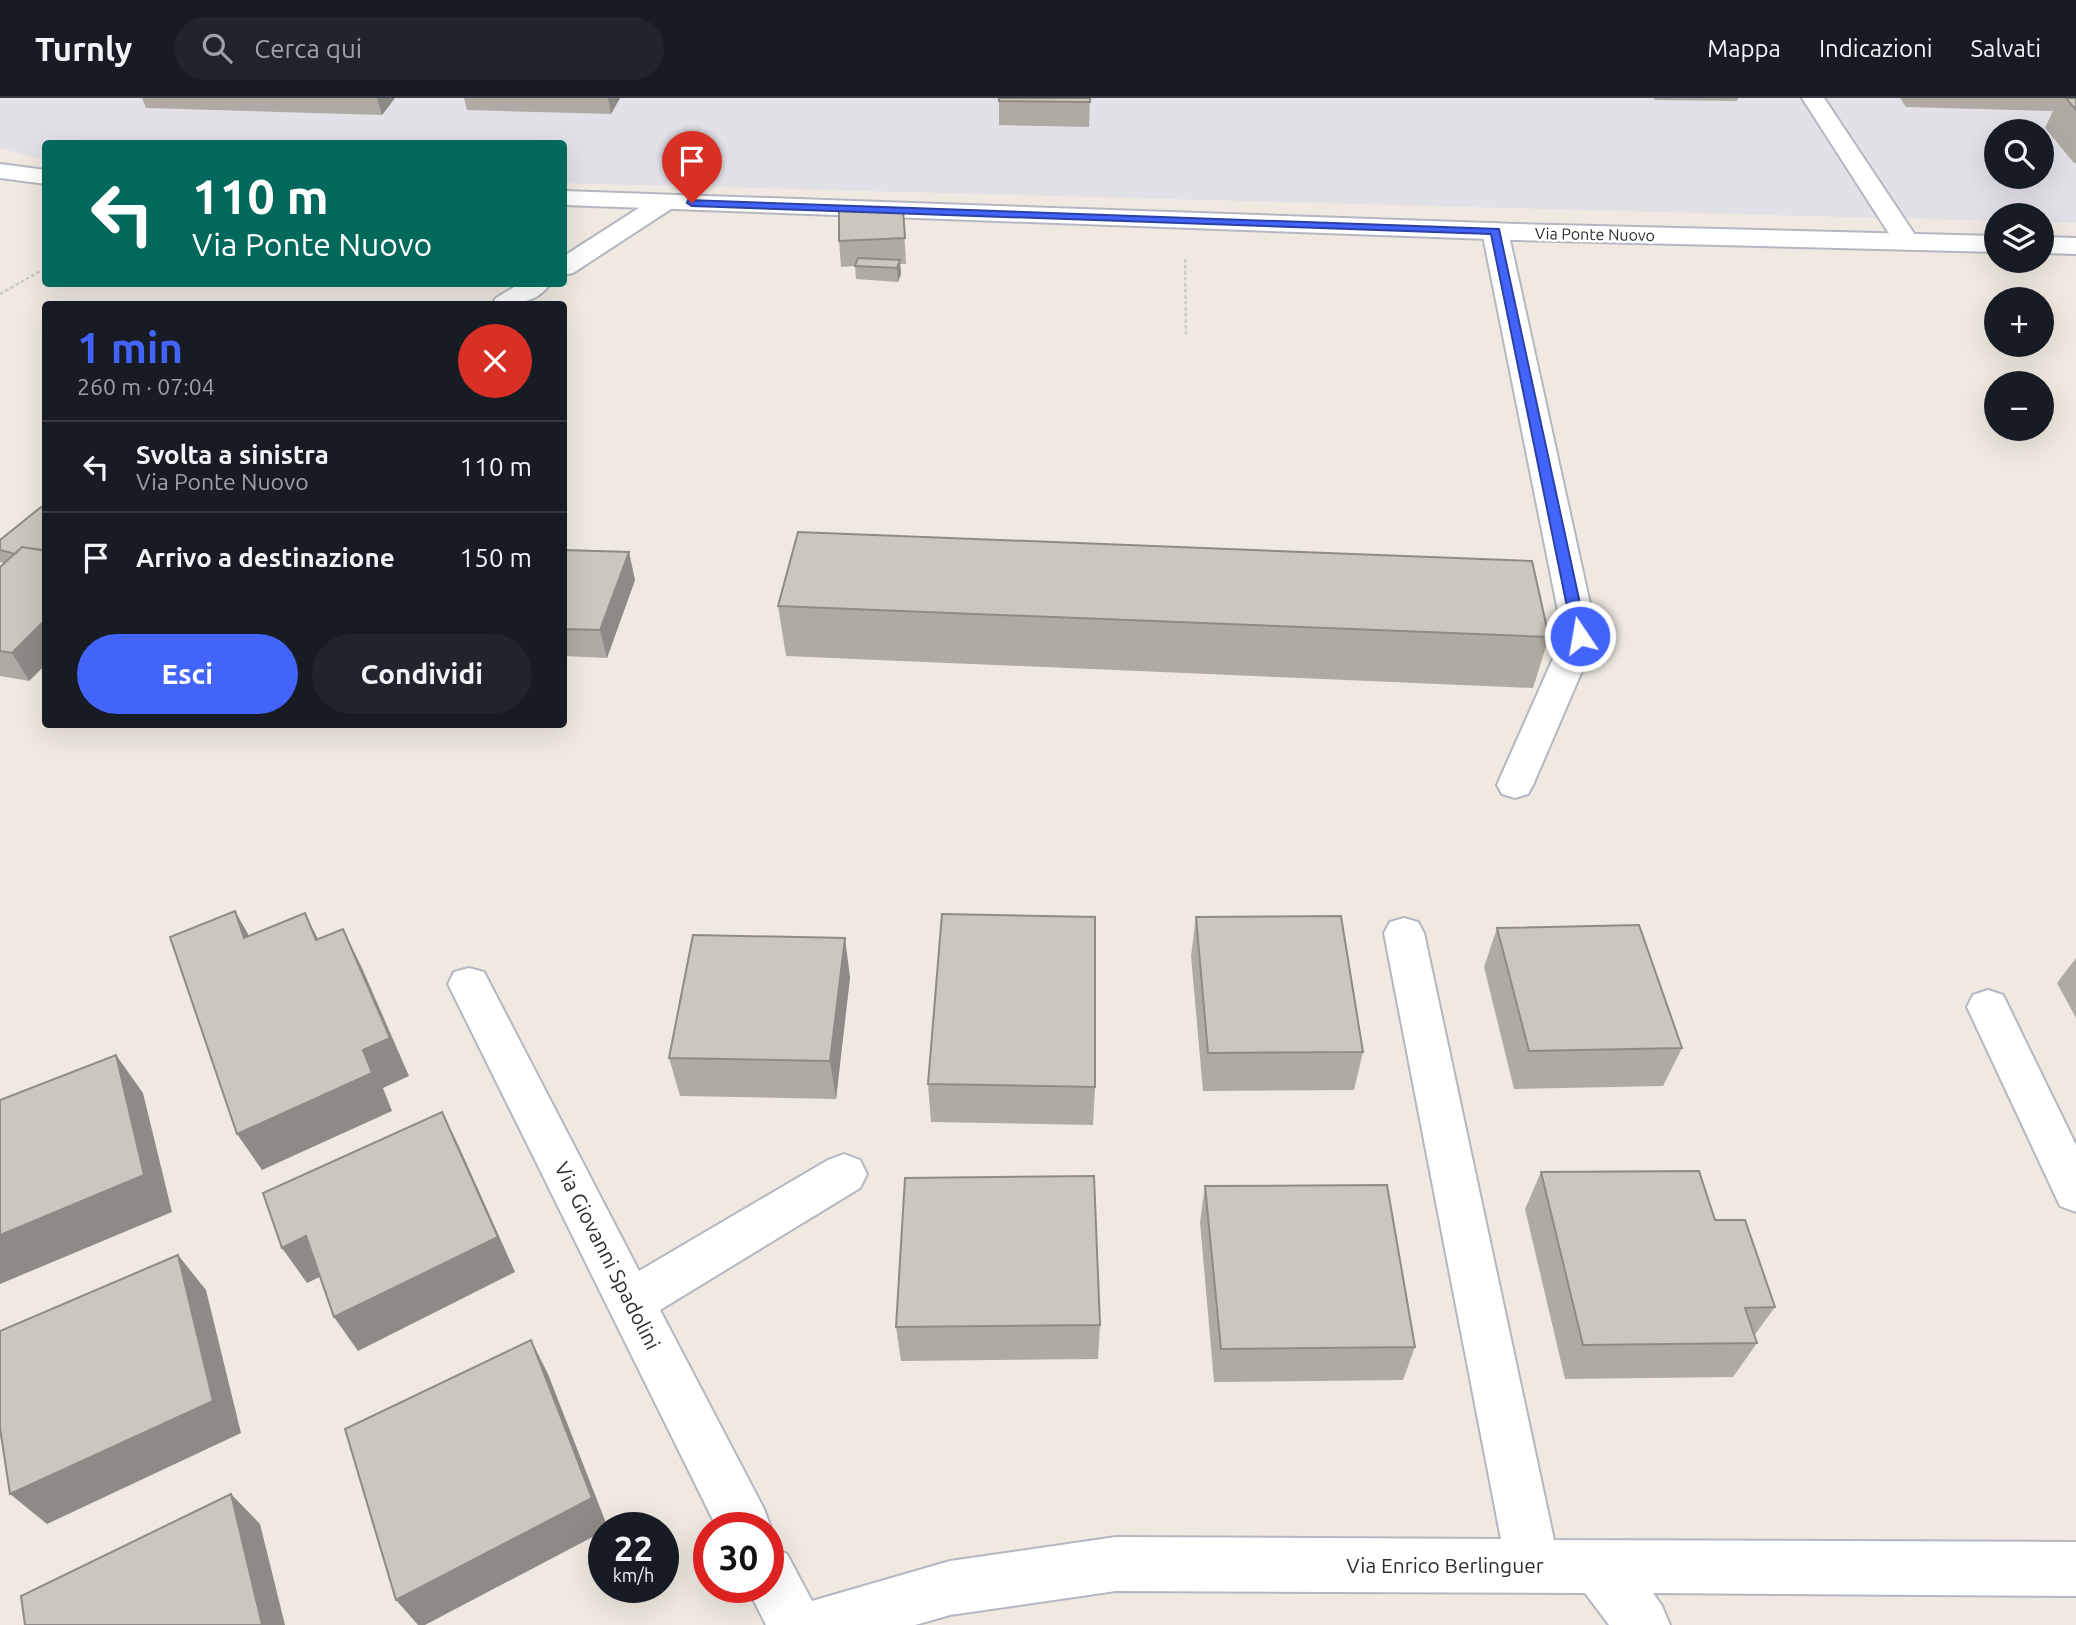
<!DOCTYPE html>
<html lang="it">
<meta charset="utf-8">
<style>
body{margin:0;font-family:Ubuntu,sans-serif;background:#20242c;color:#f1f3f6;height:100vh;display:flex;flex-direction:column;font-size:26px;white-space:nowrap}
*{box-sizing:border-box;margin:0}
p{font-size:23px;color:#9ea1a6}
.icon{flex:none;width:38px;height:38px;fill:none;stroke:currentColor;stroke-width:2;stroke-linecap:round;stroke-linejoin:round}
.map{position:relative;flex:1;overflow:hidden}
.panel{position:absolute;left:42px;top:203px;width:525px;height:427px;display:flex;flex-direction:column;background:#171b24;border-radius:7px;box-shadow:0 7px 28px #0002}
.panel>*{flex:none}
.banner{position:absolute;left:42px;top:42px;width:525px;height:147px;border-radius:7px;box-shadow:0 7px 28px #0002;background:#00695c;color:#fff;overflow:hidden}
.fabs{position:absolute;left:1984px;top:21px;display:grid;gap:14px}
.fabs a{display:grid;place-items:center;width:70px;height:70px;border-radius:50%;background:#171b24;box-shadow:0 7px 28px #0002;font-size:35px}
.speed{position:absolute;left:588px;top:1414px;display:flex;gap:14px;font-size:35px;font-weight:700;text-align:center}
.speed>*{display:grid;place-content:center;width:91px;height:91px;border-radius:50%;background:#171b24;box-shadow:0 7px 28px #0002;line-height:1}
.speed small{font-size:18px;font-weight:400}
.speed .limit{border:10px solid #d22;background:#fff;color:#111}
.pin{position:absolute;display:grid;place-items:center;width:60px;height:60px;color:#fff;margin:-72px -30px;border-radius:50% 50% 50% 0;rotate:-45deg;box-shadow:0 0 7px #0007}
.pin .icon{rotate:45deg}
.me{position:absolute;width:77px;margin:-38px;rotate:348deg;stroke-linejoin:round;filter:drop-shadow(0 0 5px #0008)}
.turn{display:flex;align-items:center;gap:24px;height:147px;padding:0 35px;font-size:32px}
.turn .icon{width:91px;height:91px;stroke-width:2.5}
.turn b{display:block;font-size:49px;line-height:60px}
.round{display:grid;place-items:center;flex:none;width:74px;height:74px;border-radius:37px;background:#20242c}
.overview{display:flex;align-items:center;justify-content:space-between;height:119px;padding:0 35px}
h1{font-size:42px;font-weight:700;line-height:52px;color:#4264fb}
.button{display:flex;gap:14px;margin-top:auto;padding:14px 35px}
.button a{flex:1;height:80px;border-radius:42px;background:#4264fb;color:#fff;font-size:28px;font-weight:700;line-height:80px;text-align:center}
.button a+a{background:#20242c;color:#f1f3f6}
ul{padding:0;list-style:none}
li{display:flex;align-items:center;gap:21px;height:91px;padding:0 35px;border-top:2px solid #363941}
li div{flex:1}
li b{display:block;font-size:26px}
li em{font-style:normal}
header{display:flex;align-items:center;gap:42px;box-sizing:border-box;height:98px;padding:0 35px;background:#171b24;border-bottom:2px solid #363941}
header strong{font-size:33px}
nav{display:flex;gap:38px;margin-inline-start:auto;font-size:24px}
.search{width:490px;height:63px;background:#20242c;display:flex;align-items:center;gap:18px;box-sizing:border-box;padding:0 24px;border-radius:38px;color:#9ea1a6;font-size:26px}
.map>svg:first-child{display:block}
.industrial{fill:#e3e1e8;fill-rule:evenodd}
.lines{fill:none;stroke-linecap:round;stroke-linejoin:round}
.street-casing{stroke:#b4b7c1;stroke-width:4}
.secondary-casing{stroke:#b4b7c1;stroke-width:4}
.path{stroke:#c9c9c9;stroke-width:2.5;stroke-dasharray:3.5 2.5;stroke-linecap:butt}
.street{fill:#fff;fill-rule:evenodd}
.secondary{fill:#fff;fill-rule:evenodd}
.wall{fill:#afaba4}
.shaded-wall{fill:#8e8b86}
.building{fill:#cbc7bf;stroke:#8e8b86;stroke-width:2}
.route{fill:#4264fb;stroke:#2b41a3;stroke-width:2}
.labels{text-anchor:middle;stroke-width:5;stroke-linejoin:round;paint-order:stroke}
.far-street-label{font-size:16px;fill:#2e2e2e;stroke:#fff}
.near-street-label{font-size:21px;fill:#2e2e2e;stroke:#fff}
</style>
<header>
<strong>Turnly</strong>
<div class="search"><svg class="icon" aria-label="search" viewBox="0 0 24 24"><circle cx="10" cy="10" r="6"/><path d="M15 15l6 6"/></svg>Cerca qui</div>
<nav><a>Mappa</a><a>Indicazioni</a><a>Salvati</a></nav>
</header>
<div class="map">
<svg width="2076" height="1527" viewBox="0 0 2076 1527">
<rect width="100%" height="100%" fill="#efe9e1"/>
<!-- industrial -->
<path class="industrial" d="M0 0H2076V125L2042 124V117H1997V123L564 85V46H46L45 62 0 50ZM1997 33H2042V79H1997Z"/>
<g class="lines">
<!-- street casing -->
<g class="street-casing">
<path id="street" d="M1802 0H1824L1919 143 1915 148 1906 151 1897 148Z
M665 97 674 99 677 104 674 109 573 175 564 177V158L656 99Z
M1495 125 1504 128 1508 133 1597 538 1533 687 1528 696 1515 700 1502 696 1497 687 1563 538 1482 133 1486 128Z
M519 186H550C536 206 514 206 492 206L496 200Z
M1404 820 1418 824 1424 835 1554 1442 2076 1444V1498L1653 1495 1662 1508 1670 1527H1609L1585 1495 1116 1493 950 1517 915 1527H766L747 1489H768V1448L787 1456 812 1503 950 1463 1116 1439 1501 1441 1384 835 1390 824Z
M469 870 484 874 639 1173 828 1062 844 1056 860 1062 867 1076 860 1090 660 1212 764 1411 771 1430 768 1437V1430H717L448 886 454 874Z
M1988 892 2003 897 2076 1047V1114L2060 1108 1967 909 1973 897Z"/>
</g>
<!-- secondary casing -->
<g class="secondary-casing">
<path id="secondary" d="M0 66 46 72V86L0 80Z
M564 93 1517 126 1997 138V154L1517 142 564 107Z
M2042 139 2076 140V156L2042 155Z"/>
</g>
<!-- path -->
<path class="path" d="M1185 161 1186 239
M0 196 46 170"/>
<!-- street -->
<use href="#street" class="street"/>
<!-- secondary -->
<use href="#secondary" class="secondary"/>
</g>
<!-- wall -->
<path class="wall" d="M142 0H395L382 17 146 10Z
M464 0H620L611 16 467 12Z
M1090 0 1089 29 999 27V3Z
M1654 0H1738L1737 3 1655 2Z
M1900 0H2076V65H2074L2045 30 2053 13 1906 9Z
M903 111 906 166H900L901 176 898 184 856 181 855 168 841 169 839 143Z
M46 410V566L29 583 0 578V469L4 465 0 464V442Z
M564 452 635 482 607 560 564 558Z
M778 508 1549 539 1533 590 786 558Z
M1196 819 1363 954 1354 992 1203 993 1191 858Z
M1497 830 1682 950 1663 988 1514 991 1484 869Z
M2076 860V920L2057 885Z
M850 879 836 1001 680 998 669 960Z
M928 986 1095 989 1093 1027 931 1024Z
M1541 1074 1715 1122 1775 1209 1754 1238 1757 1245 1733 1279 1565 1281 1525 1111Z
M1205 1088 1415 1249 1403 1282 1214 1284 1200 1124Z
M1100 1227 1098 1261 901 1263 896 1229Z"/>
<!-- shaded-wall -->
<path class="shaded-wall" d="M377 0H395L382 17Z
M608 0H620L611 16Z
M900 162 901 176 898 184 897 170Z
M629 454 635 482 607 560 600 532Z
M46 521V566L29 583 12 555Z
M235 813 257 852 244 840Z
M305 815 325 855 316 842Z
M343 831 362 870 409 978 383 990 392 1013 262 1072 237 1036 363 952Z
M845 840 850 879 836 1001 830 963Z
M116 957 143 995 172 1114 0 1186V1137Z
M442 1014 460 1051 515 1174 358 1253 334 1219Z
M306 1138 330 1174 307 1185 282 1150Z
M178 1157 206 1192 241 1335 47 1426 10 1396Z
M531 1242 548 1276 608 1430H604V1433L425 1527H418L396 1502Z
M231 1396 260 1426 285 1527H262Z"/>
<!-- building -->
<path class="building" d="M999 0H1090V4L999 3Z
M2066 0H2076V12Z
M903 111 905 140 839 143V113Z
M858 160 900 162 897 170 855 168Z
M41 409 46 410V450L43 452 22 449 15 456 0 452V442Z
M798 434 1532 463 1549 539 778 508Z
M22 449 46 453V521L12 555 0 553V469Z
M564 452 629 454 600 532 564 531Z
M235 813 244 840 305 815 316 842 343 831 390 940 363 952 372 975 237 1036 170 839Z
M942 816 1095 819V989L928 986Z
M1341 818 1363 954 1208 955 1196 819Z
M1639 827 1682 950 1529 953 1497 830Z
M693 837 845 840 830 963 669 960Z
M116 957 144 1077 0 1137V1002Z
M442 1014 498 1139 334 1219 306 1138 282 1150 263 1095Z
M1699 1073 1715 1122H1745L1775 1209 1745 1210 1757 1245 1583 1247 1541 1074Z
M1094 1078 1100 1227 896 1229 905 1080Z
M1387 1087 1415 1249 1221 1251 1205 1088Z
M178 1157 213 1303 10 1396 0 1330V1233Z
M531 1242 592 1400 396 1502 345 1331Z
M231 1396 262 1527H25L21 1498Z"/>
<!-- route -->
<path class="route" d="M688 102 1499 131 1587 538 1580 543 1573 538 1491 136 692 108 687 105Z"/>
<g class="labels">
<!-- far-street labels -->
<g class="far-street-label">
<text transform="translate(1595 136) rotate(1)" y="6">Via Ponte Nuovo</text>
</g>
<!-- near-street labels -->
<g class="near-street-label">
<text transform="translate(607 1158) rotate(63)" y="7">Via Giovanni Spadolini</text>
<text x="1445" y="1475">Via Enrico Berlinguer</text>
</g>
</g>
</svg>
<div class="fabs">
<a><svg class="icon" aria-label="search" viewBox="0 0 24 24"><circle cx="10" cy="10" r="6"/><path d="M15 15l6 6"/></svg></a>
<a><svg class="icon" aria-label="layers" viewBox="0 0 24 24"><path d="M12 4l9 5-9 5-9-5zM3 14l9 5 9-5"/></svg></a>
<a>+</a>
<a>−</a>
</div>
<div class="speed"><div>22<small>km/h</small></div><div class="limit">30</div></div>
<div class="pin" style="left:692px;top:105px;background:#d93025"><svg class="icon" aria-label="arrive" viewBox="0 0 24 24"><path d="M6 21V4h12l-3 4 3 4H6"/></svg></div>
<svg class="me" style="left:1580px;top:538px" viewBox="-20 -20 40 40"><circle r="17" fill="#4264fb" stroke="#fff" stroke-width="3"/><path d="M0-11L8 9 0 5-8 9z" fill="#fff"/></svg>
<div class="banner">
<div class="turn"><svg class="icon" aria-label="left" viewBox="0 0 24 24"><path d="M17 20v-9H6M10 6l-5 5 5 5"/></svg><div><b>110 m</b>Via Ponte Nuovo</div></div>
</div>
<section class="panel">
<div class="overview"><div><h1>1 min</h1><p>260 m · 07:04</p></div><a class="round" style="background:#d93025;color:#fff"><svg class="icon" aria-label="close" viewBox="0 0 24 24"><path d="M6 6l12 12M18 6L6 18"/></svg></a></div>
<ul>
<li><svg class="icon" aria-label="left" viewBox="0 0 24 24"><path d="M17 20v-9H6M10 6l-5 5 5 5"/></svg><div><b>Svolta a sinistra</b><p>Via Ponte Nuovo</p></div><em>110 m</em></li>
<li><svg class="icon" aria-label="arrive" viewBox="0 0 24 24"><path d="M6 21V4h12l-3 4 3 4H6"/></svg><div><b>Arrivo a destinazione</b></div><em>150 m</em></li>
</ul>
<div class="button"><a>Esci</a><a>Condividi</a></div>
</section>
</div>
